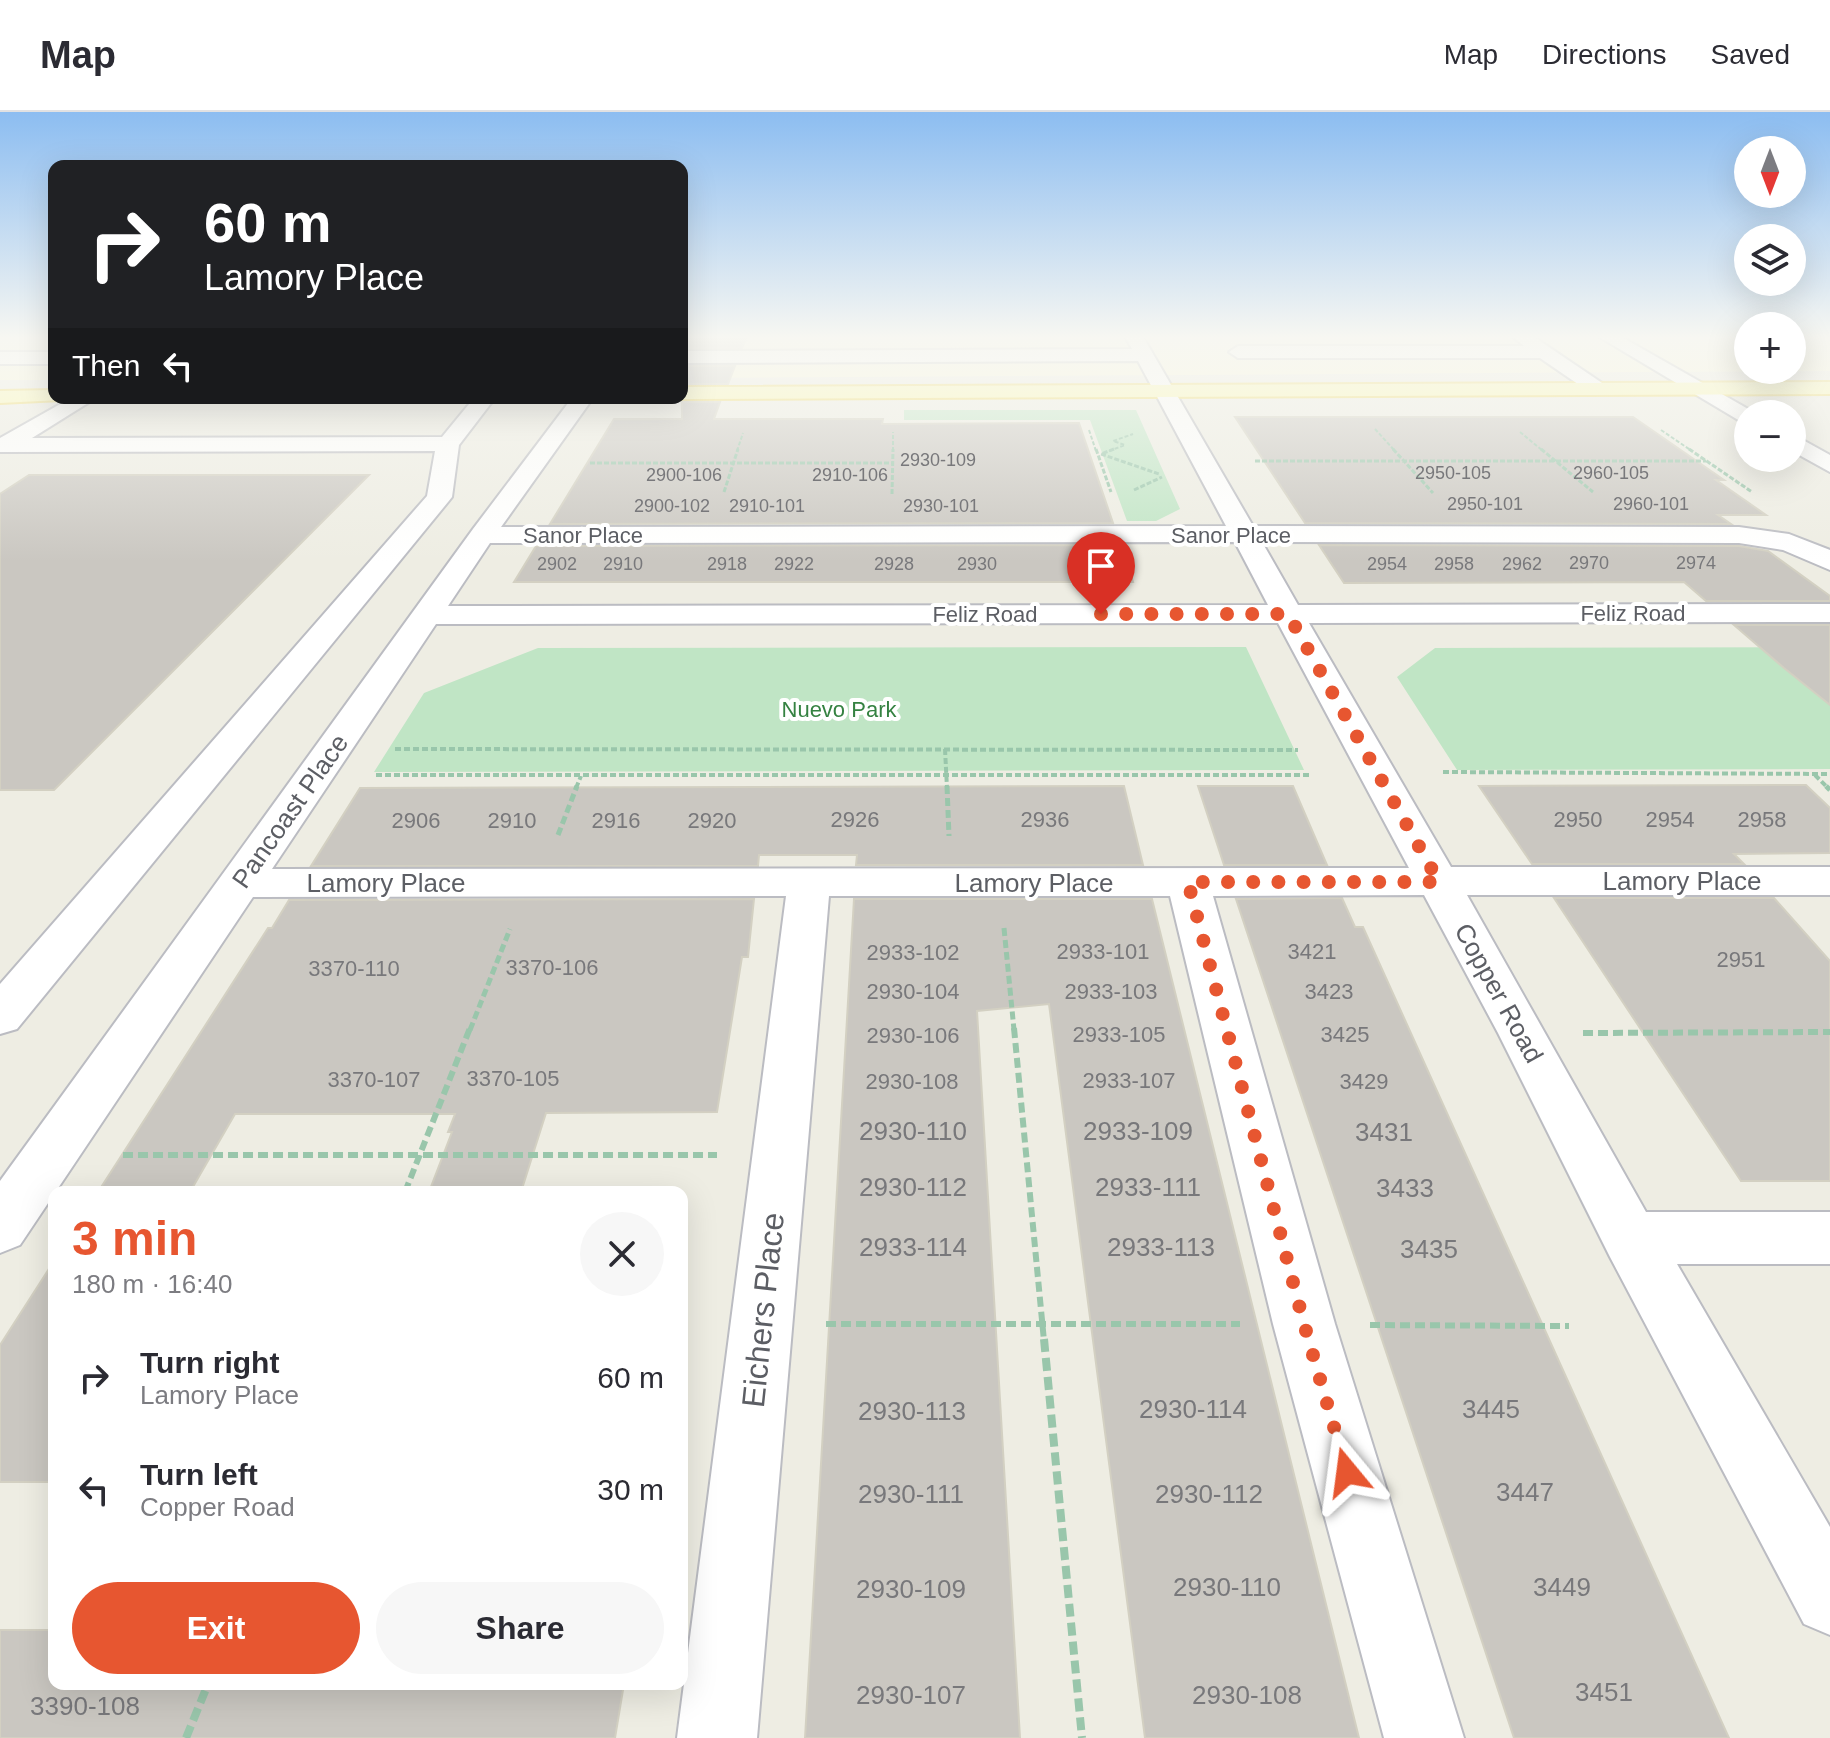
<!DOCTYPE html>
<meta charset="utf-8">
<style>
body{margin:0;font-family:Helvetica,sans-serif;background:#f7f7f7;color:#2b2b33;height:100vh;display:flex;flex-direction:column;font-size:30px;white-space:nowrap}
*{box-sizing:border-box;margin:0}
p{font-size:26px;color:#7c7c81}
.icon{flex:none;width:44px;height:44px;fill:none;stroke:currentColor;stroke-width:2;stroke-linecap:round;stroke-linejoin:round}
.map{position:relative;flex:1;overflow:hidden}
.details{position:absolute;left:48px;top:1074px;width:640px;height:504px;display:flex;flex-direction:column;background:#fff;border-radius:16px;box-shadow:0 8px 32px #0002}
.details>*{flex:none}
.hud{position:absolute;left:48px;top:48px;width:640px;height:244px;border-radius:16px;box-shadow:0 8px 32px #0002;background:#202124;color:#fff;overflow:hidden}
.needle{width:52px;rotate:180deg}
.buttons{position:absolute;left:1734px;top:24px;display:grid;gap:16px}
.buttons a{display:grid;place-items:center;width:72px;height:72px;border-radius:50%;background:#fff;box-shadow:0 8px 32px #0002;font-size:40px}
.pin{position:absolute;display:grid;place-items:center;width:68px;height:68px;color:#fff;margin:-82px -34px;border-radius:50% 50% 50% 0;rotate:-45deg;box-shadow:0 0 8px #0007}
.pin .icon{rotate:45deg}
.me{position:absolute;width:88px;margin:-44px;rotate:344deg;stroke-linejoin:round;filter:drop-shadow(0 0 6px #0008)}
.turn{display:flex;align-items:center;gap:28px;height:168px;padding:0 24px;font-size:36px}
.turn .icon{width:104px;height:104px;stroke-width:2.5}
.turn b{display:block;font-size:56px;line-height:68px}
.then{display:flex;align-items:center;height:76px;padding:0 24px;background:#0003;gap:16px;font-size:30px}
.round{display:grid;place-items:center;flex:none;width:84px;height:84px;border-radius:42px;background:#f7f7f7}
.overview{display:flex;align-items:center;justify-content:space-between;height:136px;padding:0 24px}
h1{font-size:48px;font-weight:600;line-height:60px;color:#e75630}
.button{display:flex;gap:16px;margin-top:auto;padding:16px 24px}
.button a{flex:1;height:92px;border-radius:48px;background:#e75630;color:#fff;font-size:32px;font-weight:600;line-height:92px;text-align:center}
.button a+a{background:#f7f7f7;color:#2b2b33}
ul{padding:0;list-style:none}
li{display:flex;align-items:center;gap:24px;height:112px;padding:0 24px}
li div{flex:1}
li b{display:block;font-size:30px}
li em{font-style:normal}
header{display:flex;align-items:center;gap:48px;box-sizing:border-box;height:112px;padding:0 40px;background:#fff;border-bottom:2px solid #e1e1e2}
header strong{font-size:38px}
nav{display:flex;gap:44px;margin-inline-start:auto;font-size:28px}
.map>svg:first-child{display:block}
.commercial{fill:#fdfad9}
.green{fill:#c0e5c5}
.building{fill:#cac7c1;stroke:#d3d0c2;stroke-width:2}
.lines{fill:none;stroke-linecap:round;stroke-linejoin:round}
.minor-casing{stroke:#bbbcc2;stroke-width:4}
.major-casing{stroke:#f0d95b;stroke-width:4}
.path-far5{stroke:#99c6ab;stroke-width:2;stroke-dasharray:4 2;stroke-linecap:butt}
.path-far4{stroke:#99c6ab;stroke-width:3;stroke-dasharray:5 2;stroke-linecap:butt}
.path-far3{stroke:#99c6ab;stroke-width:4;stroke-dasharray:6 3;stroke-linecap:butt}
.path-far2{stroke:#99c6ab;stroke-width:5;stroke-dasharray:8 4;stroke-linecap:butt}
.path-far1{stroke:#99c6ab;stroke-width:6;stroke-dasharray:10 5;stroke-linecap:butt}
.path{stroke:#99c6ab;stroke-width:8;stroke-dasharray:13 6;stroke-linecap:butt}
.minor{fill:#fff;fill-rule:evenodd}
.major{fill:#fefba8;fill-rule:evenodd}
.route{stroke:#e75630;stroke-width:14;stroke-dasharray:0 25.2}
.labels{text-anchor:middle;stroke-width:8;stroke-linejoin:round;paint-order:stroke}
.far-number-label{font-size:18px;fill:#78787b}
.far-street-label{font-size:22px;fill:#5c5e64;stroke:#fff}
.far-park-label{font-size:22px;fill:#358242;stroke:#fff}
.number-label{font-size:22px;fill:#78787b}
.street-label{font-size:26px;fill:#5c5e64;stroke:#fff}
.near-number-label{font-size:26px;fill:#78787b}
.near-street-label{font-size:32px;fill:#5c5e64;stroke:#fff}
</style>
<header>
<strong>Map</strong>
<nav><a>Map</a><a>Directions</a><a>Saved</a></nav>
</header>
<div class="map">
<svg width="1830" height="1626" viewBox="0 0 1830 1626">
<rect width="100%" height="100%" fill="#eeede3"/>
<!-- commercial -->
<path class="commercial" d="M0 223H54V268H0Z
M682 223H1748V258H1792V223H1830V259L682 266Z"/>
<!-- green -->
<path class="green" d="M904 298H1136L1180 397 1156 409H1127L1090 308H904Z
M1246 535 1304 658 374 660 424 581 538 536Z
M1830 535V657L1457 658 1397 565 1435 536Z"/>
<!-- building -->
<path class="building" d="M682 223H748L742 236H682Z
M682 254H735L728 272H682Z
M682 290H720L714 307H883L882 312 1079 311 1113 411 550 412 614 307H682Z
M1235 305H1633L1724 368H1716L1766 403H1718L1731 412 1305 411Z
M29 363H369L54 678H0V382Z
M1121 433 1133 470H514L536 434Z
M1319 433 1739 434 1768 439 1830 484V489H1706L1684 470 1344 471Z
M1734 513H1830V593L1784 556Z
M1806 673 1830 696V741L1734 742 1744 752H1532L1479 674Z
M1124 674 1143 753H856L857 743H759L758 754H311L360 676Z
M1198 674H1293L1327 753H1224Z
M1342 786 1355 815H1363L1729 1626H1514L1236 787Z
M1554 786H1774L1830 849V1069H1741Z
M754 787 748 845H742L717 1000 546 1001 521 1080H429L452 1020H448L455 1002H235L190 1080H98L268 816H272L289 788Z
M854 787H1152L1359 1626H1145L1049 892 977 899 1020 1626H805Z
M54 1149V1370H0V1233Z
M0 1518H54V1572H624L615 1626H0Z"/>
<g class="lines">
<!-- minor casing -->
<g class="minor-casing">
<path id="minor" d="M1124 223H1142L1253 414 1739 415 1789 422 1830 438V458L1783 438 1739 431 1262 430 1298 493 1830 492V510L1309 511 1451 755H1830V783H1467L1646 1100H1830V1152H1677L1830 1415V1523L1804 1512 1610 1145 1498 921 1424 783 1213 784 1335 1212 1464 1626H1384L1273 1212 1170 784H829L757 1626H677L786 784 253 785 20 1133 0 1141V1069L473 417 572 286H593L501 415 1226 414 1138 249 682 251V239L1132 237ZM1235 430 1268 493 448 494 490 431ZM1278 511 1409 756 272 757 436 512Z
M1531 223 1605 273 1608 277 1605 281H1591L1540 246H1238L1229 240 1238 234H1524L1512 224Z
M1596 223H1618L1757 302H1748V310L1740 309Z
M0 240H54V252H0Z
M71 286H96L32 326 442 325 474 286H495L459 333 452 385 448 390 17 917 0 922V872L427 384 435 339 0 340V326Z
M1792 322 1830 343V360L1792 339Z"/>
</g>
<!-- major casing -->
<g class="major-casing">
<path id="major" d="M1830 270V282L682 287 677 286H682V275Z
M54 278V286H63L61 288 0 291V279Z"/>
</g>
<!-- path-far5 -->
<path class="path-far5" d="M1375 317 1395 339
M1089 318 1096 339
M1661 318 1692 339
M1520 320 1543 339
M737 339 743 321
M893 339V320
M1109 339 1125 333 1113 329 1133 322"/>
<!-- path-far4 -->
<path class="path-far4" d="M1096 337 1111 380
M1114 337 1101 342 1159 362
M1393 337 1433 381
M1541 337 1593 380
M1689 337 1752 380
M1752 346 1764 354
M1255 349H1706
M590 351H893
M1134 378 1162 365
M724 380 738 337
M892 382 893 337"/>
<!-- path-far3 -->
<path class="path-far3" d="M395 637 1298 638
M945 637 947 676
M1443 660 1830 662
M376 663H1310
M1815 663 1828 676
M576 676 581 664"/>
<!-- path-far2 -->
<path class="path-far2" d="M947 674 949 724
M1826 674 1830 678
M558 723 577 674
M1004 816 1014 918
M470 918 510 817"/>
<!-- path-far1 -->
<path class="path-far1" d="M1014 916 1044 1229
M1583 921 1830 920
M123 1043H717
M405 1080 470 916
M826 1212H1240
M1370 1213 1569 1214"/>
<!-- path -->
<path class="path" d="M1044 1227 1082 1626
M186 1626 208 1572"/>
<!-- minor -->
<use href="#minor" class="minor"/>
<!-- major -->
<use href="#major" class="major"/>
</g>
<!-- sky -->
<linearGradient id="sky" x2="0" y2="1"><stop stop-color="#8cbdf1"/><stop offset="0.5" stop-color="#f7f7f2"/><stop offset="1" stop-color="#f7f7f2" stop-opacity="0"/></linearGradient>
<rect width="1830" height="450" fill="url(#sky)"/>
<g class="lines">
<!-- route -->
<path class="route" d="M1101 502H1288L1439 770H1188L1304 1212 1347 1360"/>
</g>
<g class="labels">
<!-- far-number labels -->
<g class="far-number-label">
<text x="938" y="354">2930-109</text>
<text x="1453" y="367">2950-105</text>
<text x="1611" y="367">2960-105</text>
<text x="684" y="369">2900-106</text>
<text x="850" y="369">2910-106</text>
<text x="1485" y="398">2950-101</text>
<text x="1651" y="398">2960-101</text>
<text x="672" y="400">2900-102</text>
<text x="767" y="400">2910-101</text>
<text x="941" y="400">2930-101</text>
<text x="1589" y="457">2970</text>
<text x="1696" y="457">2974</text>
<text x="557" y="458">2902</text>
<text x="623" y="458">2910</text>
<text x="727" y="458">2918</text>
<text x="794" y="458">2922</text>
<text x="894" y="458">2928</text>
<text x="977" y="458">2930</text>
<text x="1387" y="458">2954</text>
<text x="1454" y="458">2958</text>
<text x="1522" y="458">2962</text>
</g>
<!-- far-street labels -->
<g class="far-street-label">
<text x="583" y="431">Sanor Place</text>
<text x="1231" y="431">Sanor Place</text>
<text x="1633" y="509">Feliz Road</text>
<text x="985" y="510">Feliz Road</text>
</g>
<!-- far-park labels -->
<g class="far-park-label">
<text x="839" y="605">Nuevo Park</text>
</g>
<!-- number labels -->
<g class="number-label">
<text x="855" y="715">2926</text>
<text x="1045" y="715">2936</text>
<text x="1578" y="715">2950</text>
<text x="1670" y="715">2954</text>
<text x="1762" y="715">2958</text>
<text x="416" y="716">2906</text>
<text x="512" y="716">2910</text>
<text x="616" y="716">2916</text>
<text x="712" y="716">2920</text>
<text x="1103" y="847">2933-101</text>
<text x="1312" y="847">3421</text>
<text x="913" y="848">2933-102</text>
<text x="1741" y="855">2951</text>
<text x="552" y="863">3370-106</text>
<text x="354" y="864">3370-110</text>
<text x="913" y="887">2930-104</text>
<text x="1111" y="887">2933-103</text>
<text x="1329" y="887">3423</text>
<text x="1119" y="930">2933-105</text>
<text x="1345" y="930">3425</text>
<text x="913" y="931">2930-106</text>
<text x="513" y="974">3370-105</text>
<text x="374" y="975">3370-107</text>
<text x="1129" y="976">2933-107</text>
<text x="912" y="977">2930-108</text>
<text x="1364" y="977">3429</text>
</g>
<!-- street labels -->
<g class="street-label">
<text transform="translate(290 699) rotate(-55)" y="9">Pancoast Place</text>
<text x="1682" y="778">Lamory Place</text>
<text x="386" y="780">Lamory Place</text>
<text x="1034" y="780">Lamory Place</text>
<text transform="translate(1499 881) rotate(61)" y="9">Copper Road</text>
</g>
<!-- near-number labels -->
<g class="near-number-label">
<text x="913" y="1028">2930-110</text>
<text x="1138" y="1028">2933-109</text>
<text x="1384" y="1029">3431</text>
<text x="913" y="1084">2930-112</text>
<text x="1148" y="1084">2933-111</text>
<text x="1405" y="1085">3433</text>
<text x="913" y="1144">2933-114</text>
<text x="1161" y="1144">2933-113</text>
<text x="1429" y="1146">3435</text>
<text x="1193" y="1306">2930-114</text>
<text x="1491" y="1306">3445</text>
<text x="912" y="1308">2930-113</text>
<text x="1525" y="1389">3447</text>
<text x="911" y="1391">2930-111</text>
<text x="1209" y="1391">2930-112</text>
<text x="1227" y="1484">2930-110</text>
<text x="1562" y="1484">3449</text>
<text x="911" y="1486">2930-109</text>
<text x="1604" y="1589">3451</text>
<text x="911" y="1592">2930-107</text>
<text x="1247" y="1592">2930-108</text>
<text x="85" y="1603">3390-108</text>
</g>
<!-- near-street labels -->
<g class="near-street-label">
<text transform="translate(763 1198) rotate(-84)" y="11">Eichers Place</text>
</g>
</g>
</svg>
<div class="buttons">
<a><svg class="needle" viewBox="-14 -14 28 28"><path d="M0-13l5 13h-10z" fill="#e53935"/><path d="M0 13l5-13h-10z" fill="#7c7c81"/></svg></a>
<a><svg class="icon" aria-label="layers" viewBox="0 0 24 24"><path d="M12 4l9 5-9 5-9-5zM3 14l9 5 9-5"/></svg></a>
<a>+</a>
<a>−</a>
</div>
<div class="pin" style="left:1101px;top:502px;background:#d93025"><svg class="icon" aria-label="arrive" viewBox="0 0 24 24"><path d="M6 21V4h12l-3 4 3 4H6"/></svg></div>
<svg class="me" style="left:1347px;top:1360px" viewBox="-20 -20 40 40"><path d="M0-17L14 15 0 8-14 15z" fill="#e75630" stroke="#fff" stroke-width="4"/></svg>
<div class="hud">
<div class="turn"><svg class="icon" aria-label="right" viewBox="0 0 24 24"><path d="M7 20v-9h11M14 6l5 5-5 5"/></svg><div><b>60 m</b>Lamory Place</div></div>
<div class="then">Then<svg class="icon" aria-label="left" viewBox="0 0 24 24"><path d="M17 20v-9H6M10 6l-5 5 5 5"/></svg></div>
</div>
<section class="details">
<div class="overview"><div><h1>3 min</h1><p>180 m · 16:40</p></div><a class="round"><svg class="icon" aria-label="close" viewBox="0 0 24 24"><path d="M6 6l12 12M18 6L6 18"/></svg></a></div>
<ul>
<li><svg class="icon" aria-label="right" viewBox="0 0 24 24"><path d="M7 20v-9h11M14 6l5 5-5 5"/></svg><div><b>Turn right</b><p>Lamory Place</p></div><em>60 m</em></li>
<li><svg class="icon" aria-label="left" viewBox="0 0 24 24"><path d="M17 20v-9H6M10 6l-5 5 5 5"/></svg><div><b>Turn left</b><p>Copper Road</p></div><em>30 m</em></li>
</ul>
<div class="button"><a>Exit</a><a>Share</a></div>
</section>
</div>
